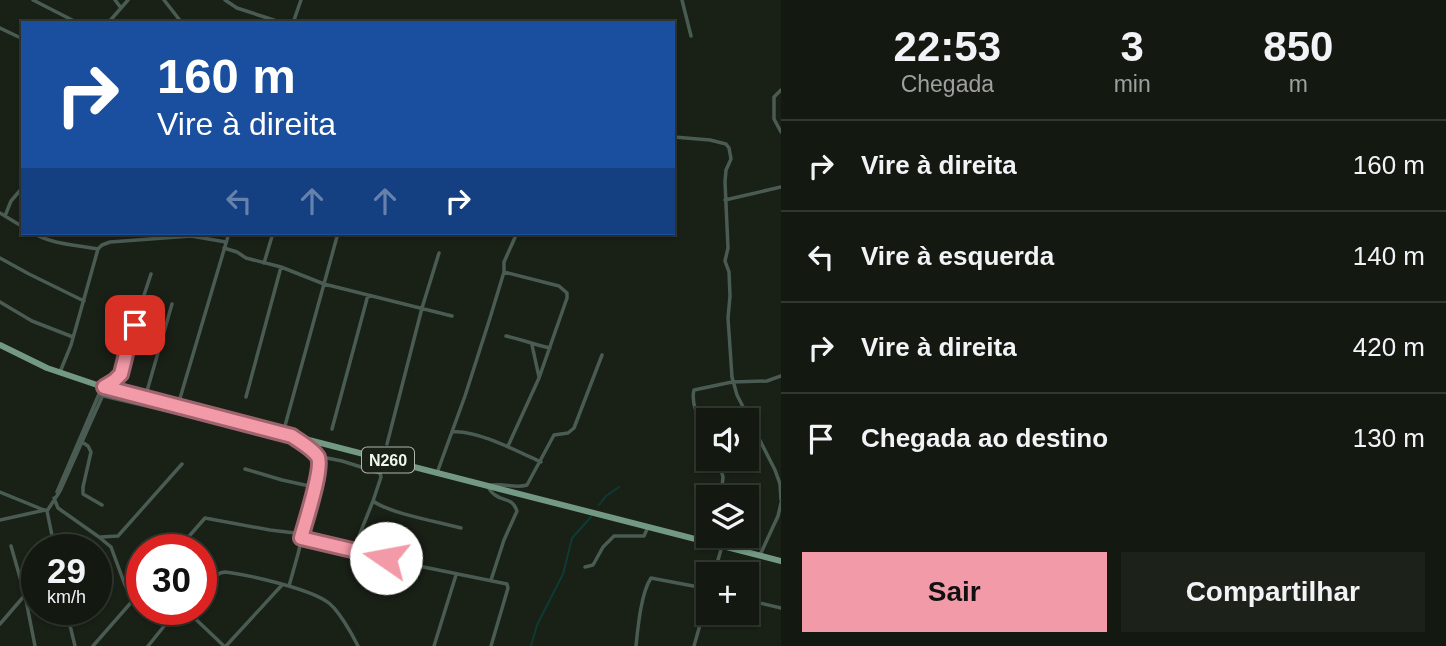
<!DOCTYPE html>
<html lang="pt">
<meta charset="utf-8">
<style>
body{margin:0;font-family:Helvetica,sans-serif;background:#1c2119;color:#f1f3f6;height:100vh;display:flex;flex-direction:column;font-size:26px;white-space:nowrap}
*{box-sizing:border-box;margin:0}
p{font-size:23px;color:#9da09f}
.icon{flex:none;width:38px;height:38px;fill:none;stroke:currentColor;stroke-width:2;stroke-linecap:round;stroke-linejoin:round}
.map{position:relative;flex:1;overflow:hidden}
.side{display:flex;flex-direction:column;background:#131810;width:665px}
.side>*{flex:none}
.hud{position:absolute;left:21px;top:21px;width:654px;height:214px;border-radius:0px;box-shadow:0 2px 5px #0004,0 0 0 2px #323730;background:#1a4fa0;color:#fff;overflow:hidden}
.fabs{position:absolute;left:696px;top:408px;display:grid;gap:14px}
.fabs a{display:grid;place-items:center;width:63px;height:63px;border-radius:0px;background:#131810;box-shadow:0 2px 5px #0004,0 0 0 2px #323730;font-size:35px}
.speed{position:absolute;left:21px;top:534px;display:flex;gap:14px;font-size:35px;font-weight:700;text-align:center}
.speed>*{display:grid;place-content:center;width:91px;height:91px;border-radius:50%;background:#131810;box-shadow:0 2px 5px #0004,0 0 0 2px #323730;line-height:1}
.speed small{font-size:18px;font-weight:400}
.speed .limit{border:10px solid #d22;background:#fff;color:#111}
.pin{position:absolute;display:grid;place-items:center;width:60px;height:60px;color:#fff;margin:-30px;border-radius:14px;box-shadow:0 4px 10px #0006}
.me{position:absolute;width:77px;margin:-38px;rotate:282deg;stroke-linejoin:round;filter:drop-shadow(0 0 5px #0008)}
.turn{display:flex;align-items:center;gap:24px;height:147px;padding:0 21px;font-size:32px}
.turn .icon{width:91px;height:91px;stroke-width:2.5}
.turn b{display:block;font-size:49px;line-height:60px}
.lanes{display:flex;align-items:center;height:66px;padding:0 21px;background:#0003;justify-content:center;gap:35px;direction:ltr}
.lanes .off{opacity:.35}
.eta{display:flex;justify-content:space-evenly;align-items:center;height:119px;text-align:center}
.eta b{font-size:42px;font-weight:700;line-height:49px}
.button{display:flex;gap:14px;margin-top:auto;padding:14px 21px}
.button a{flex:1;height:80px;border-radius:0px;background:#f39aa8;color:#111;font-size:28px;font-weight:700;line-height:80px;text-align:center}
.button a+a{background:#1c2119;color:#f1f3f6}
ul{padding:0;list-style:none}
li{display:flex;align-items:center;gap:21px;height:91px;padding:0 21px;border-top:2px solid #323730}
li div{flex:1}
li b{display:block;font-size:26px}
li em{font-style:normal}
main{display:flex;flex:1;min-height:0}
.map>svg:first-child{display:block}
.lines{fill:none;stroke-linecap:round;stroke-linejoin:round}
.stream{stroke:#0e3a36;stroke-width:2}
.street{stroke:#495b52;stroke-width:3.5}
.primary{stroke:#739985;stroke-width:6}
.route-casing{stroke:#9e646d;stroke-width:18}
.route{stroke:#f39aa8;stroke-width:12}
.labels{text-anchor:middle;stroke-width:7;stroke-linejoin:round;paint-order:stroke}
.shield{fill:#192016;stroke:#b0b5ad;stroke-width:2}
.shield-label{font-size:16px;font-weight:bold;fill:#f0f5ee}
</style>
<main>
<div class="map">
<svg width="781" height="646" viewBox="0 0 781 646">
<rect width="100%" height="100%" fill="#192016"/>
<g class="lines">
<!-- stream -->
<path class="stream" d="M599 505 606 496 619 487
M531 646 537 625 563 574 572 538 591 517"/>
<!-- street -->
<path class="street" d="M33 0 78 23
M115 0 121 8
M164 0 182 23
M225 0 237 8 283 23
M682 0 691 36
M108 23 128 0
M293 23 301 0
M0 28 23 39
M781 90 774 97V119L781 132
M674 137 710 140 726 144 729 148 731 159 726 170 725 182 728 248 725 261 729 272 730 296 728 318 732 377 737 395 775 470 780 484 781 500
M725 200 781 187
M0 213 23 227
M5 216 11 201 23 187
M33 233C51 244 76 245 98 249
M224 248 237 252 246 258 281 267 324 284 452 316
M0 258 29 274 84 301
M264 263 273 233
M504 272 559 286 567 293V298L539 378 508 446
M0 302 32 321 73 337
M506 336C521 339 535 345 550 348
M532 345 539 377
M60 372 71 345 98 249 102 245 110 242 191 236 226 242
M106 386 121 374 126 350 151 274
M99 395 301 442
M246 397 281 267
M145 398 172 304
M178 405 229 233
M332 429 368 295
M452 432C475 429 519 452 541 462
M283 433 338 233
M709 438C702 424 690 406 694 390L732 382 767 381 781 376
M82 442 88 446 91 452 83 487V494L102 505
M387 444 422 308 439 253
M317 456 342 461 380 473 381 477 373 501C389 513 438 522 461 528
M718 458 723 477 721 497
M245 469 282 480 314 487
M437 473 465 396 490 318 504 272V262L517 233
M0 492 44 510
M57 492 102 387
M54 498 58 508 99 537 111 547 125 585 133 599
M0 520 45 510
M101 537 118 536 182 464
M709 542 711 536
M11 546 25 595 35 646
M55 550 47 511 60 491 106 388
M177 550 205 518 270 530 295 533 301 539 306 540 394 561 507 584 508 588 491 646
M353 551 373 501
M760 555 778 516 781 503
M585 567 593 565 603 547 614 536H644L648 527
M714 574 722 546
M491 580 504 540 517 511C512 497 504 502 495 495 492 493 489 489 488 486 501 482 515 489 527 485L554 435 568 433 574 428 602 355
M289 586 298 554 319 469 317 456 299 441
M201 590 220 573 225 572C249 575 306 588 326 601 337 607 352 634 358 646
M747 600 781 608
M66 609 75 646
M185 609 224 646
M0 624 25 595 37 588
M93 646 142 590
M148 646 178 609
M226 646 282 585
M434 646 456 575
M636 646C638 627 641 593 651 578L709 589
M694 646 709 593"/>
<!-- primary -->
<path class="primary" d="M0 345 47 368 106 388 781 561"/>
</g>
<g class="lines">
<!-- route casing -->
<g class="route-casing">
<path id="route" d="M135 325 127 350 121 374 114 381 104 387 292 436C300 442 313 449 318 457 323 469 305 523 301 538L386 558"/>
</g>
<!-- route -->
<use href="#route" class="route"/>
</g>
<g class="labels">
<!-- shield labels -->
<rect class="shield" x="362" y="447.5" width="52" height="25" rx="5"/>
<g class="shield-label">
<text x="388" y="466">N260</text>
</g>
</g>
</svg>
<div class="fabs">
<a><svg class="icon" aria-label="sound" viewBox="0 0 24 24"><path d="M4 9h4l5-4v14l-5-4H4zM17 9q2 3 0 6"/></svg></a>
<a><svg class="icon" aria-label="layers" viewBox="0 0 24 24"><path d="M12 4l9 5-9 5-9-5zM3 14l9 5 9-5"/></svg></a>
<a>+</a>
</div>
<div class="speed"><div>29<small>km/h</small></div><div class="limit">30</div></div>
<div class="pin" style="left:135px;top:325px;background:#d93025"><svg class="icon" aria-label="arrive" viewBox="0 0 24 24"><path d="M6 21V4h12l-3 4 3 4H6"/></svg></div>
<svg class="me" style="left:386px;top:558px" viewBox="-20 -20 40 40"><circle r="19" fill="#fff"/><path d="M0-13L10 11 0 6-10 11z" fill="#f39aa8"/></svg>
<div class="hud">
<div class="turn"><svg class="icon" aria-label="right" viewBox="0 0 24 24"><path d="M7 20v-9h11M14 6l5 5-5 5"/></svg><div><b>160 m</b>Vire à direita</div></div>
<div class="lanes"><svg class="icon off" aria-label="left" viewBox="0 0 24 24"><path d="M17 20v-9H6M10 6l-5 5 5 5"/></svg><svg class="icon off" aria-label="ahead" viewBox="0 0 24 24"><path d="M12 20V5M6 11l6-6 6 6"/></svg><svg class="icon off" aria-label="ahead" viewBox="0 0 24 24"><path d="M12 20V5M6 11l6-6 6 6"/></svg><svg class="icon" aria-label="right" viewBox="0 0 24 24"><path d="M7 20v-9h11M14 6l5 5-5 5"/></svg></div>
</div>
</div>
<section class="side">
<div class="eta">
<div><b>22:53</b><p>Chegada</p></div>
<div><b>3</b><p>min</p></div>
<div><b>850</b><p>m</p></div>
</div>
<ul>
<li><svg class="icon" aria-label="right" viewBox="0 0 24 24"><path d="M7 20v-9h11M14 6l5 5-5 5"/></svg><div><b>Vire à direita</b></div><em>160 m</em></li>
<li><svg class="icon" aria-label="left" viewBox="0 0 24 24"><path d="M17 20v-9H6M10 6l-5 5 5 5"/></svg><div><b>Vire à esquerda</b></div><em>140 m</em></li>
<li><svg class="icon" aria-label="right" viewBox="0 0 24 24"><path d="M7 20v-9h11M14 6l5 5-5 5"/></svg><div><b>Vire à direita</b></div><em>420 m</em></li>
<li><svg class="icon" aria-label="arrive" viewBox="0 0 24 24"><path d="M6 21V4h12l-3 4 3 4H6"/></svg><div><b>Chegada ao destino</b></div><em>130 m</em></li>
</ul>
<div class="button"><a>Sair</a><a>Compartilhar</a></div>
</section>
</main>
